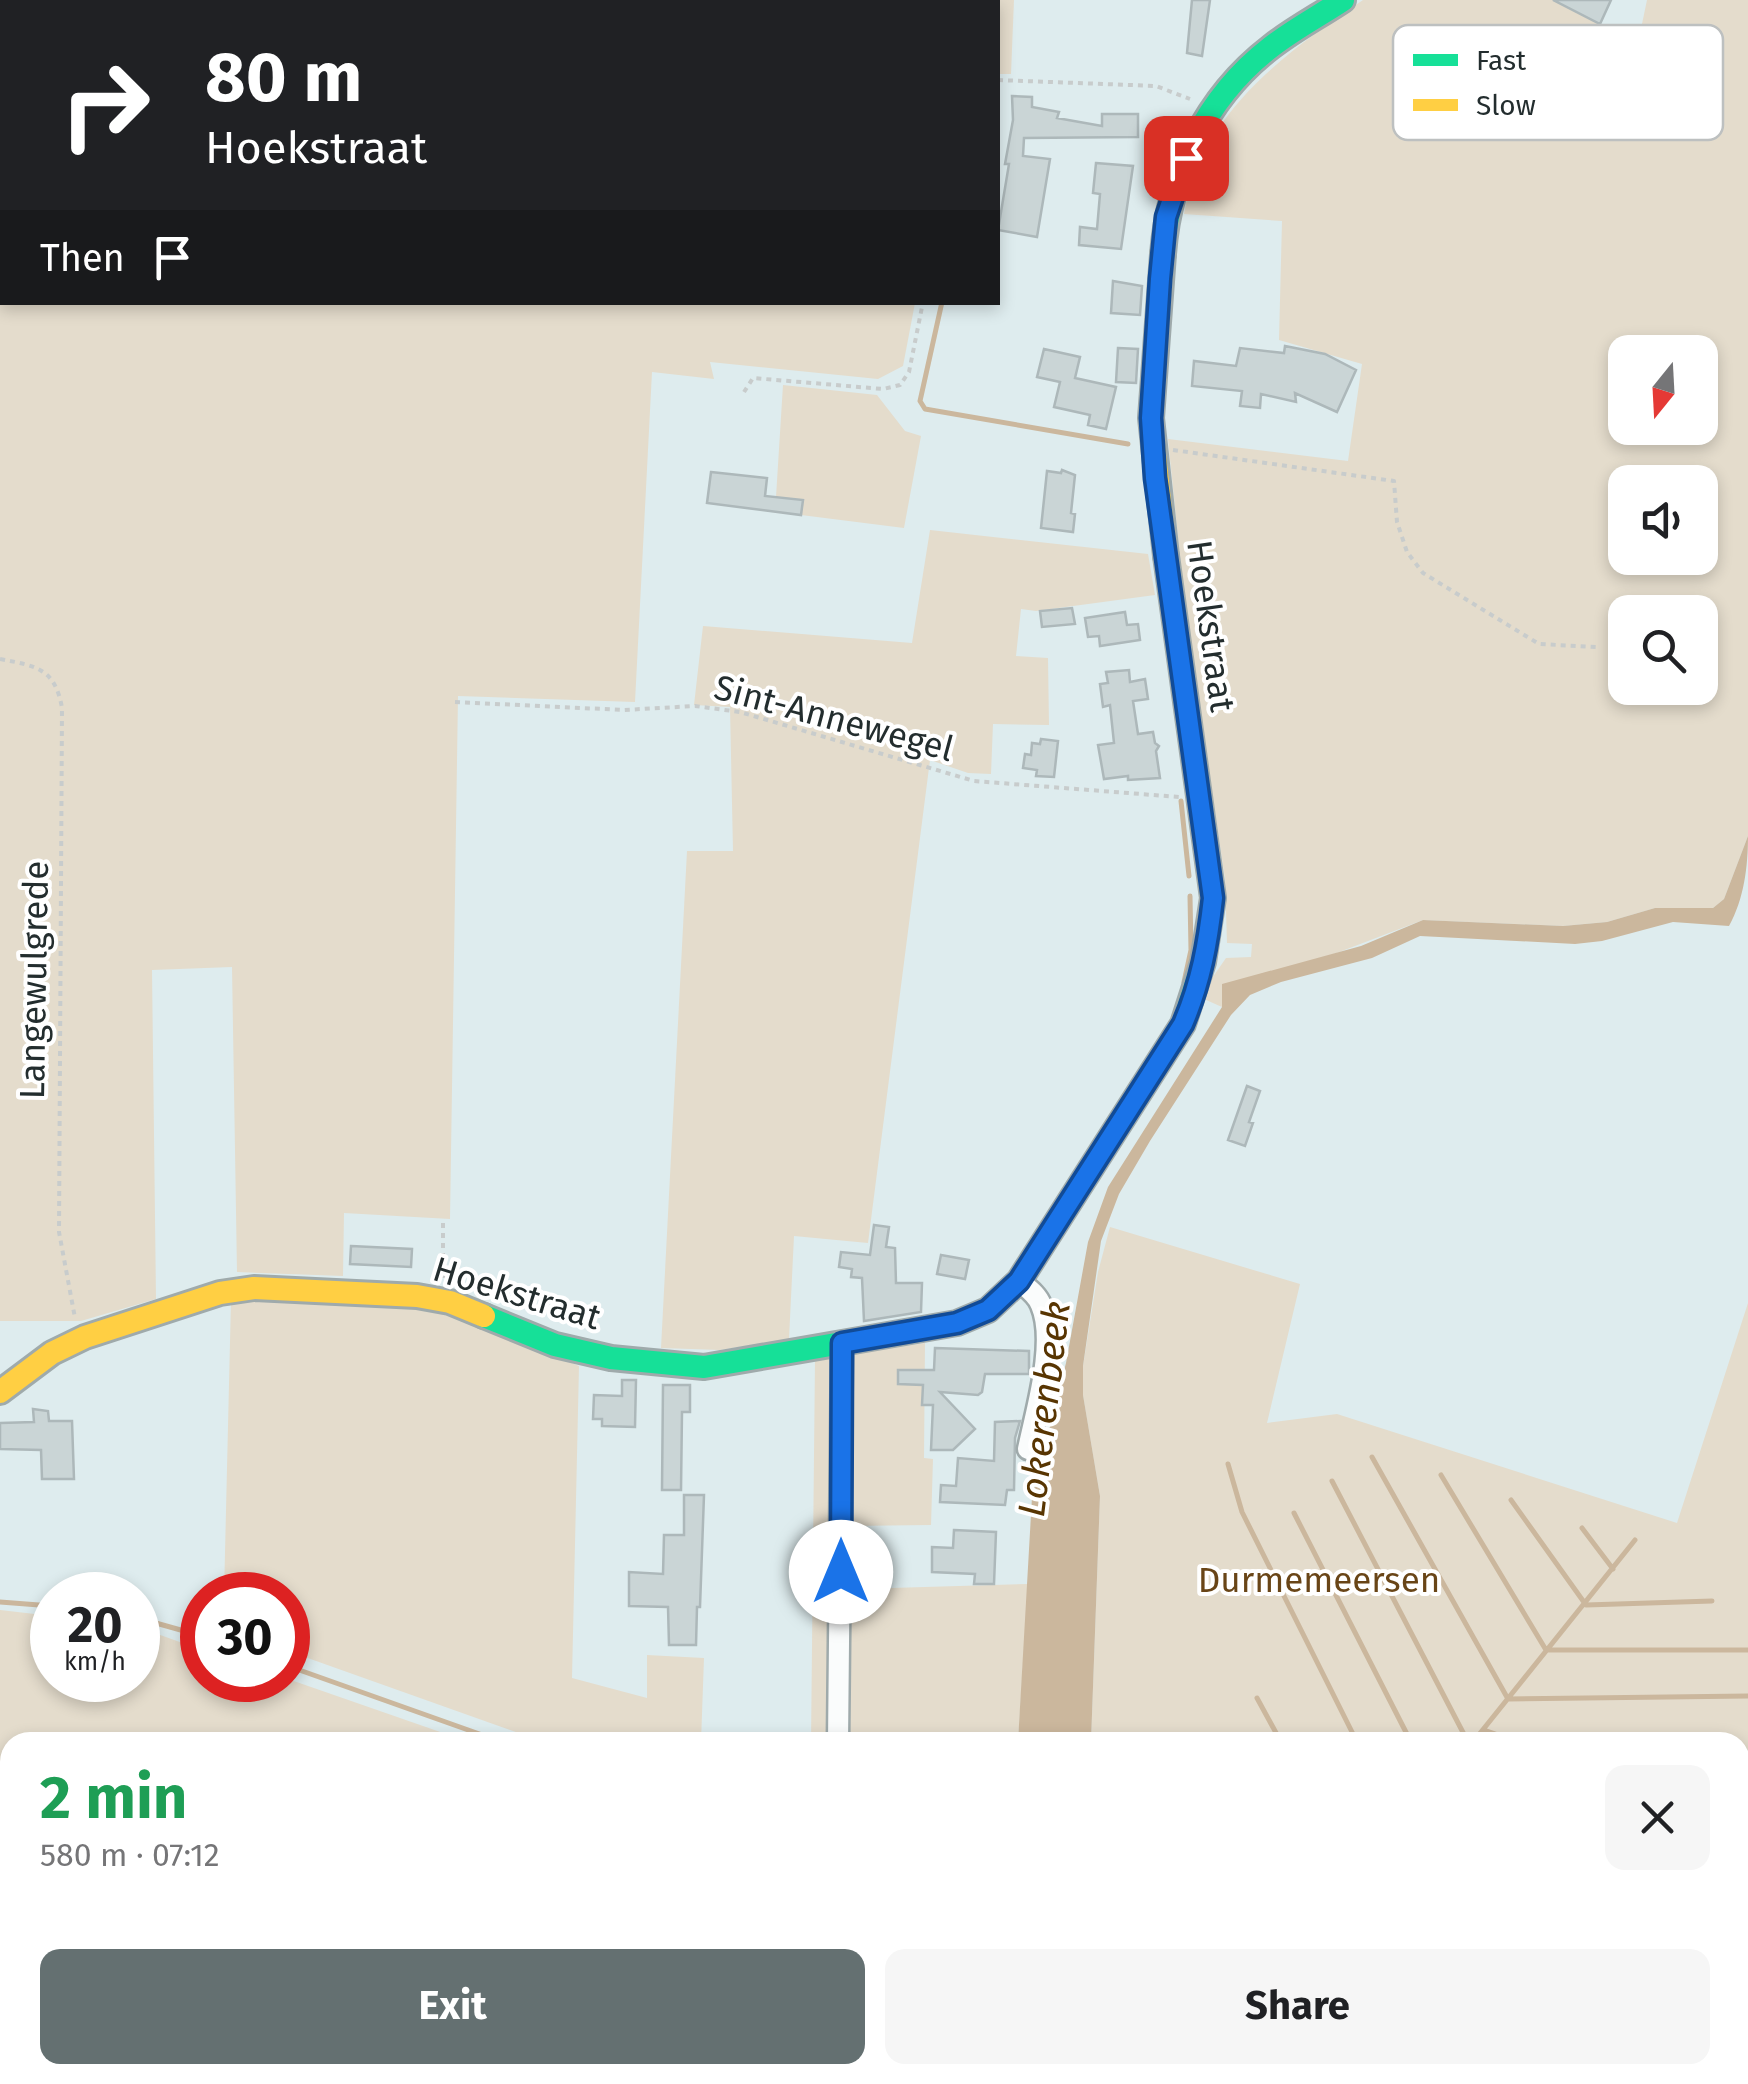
<!DOCTYPE html>
<meta charset="utf-8">
<style>
body{margin:0;font-family:"Fira Sans",sans-serif;background:#f6f6f6;color:#202124;height:100vh;display:flex;flex-direction:column;font-size:38px;white-space:nowrap}
*{box-sizing:border-box;margin:0}
p{font-size:32px;color:#757577}
.icon{flex:none;width:55px;height:55px;fill:none;stroke:currentColor;stroke-width:2;stroke-linecap:round;stroke-linejoin:round}
.map{position:relative;flex:1;overflow:hidden}
.details{position:absolute;left:0px;top:1732px;width:1750px;height:352px;display:flex;flex-direction:column;background:#fff;border-radius:30px 30px 0 0;box-shadow:0 5px 15px #0003}
.details>*{flex:none}
.hud{position:absolute;left:0px;top:0px;width:1000px;height:305px;box-shadow:0 5px 15px #0003;background:#202124;color:#fff;overflow:hidden}
.needle{width:65px;rotate:198deg}
.buttons{position:absolute;left:1608px;top:335px;display:grid;gap:20px}
.buttons a{display:grid;place-items:center;width:110px;height:110px;border-radius:20px;background:#fff;box-shadow:0 5px 15px #0003;font-size:50px}
.speed{position:absolute;left:30px;top:1572px;display:flex;gap:20px;font-size:50px;font-weight:700;text-align:center}
.speed>*{display:grid;place-content:center;width:130px;height:130px;border-radius:50%;background:#fff;box-shadow:0 5px 15px #0003;line-height:1}
.speed small{font-size:25px;font-weight:400}
.speed .limit{border:15px solid #d22;background:#fff;color:#111}
.pin{position:absolute;display:grid;place-items:center;width:85px;height:85px;color:#fff;margin:-42px;border-radius:20px;box-shadow:0 5px 15px #0006}
.me{position:absolute;width:110px;margin:-55px;rotate:0deg;stroke-linejoin:round;filter:drop-shadow(0 0 8px #0008)}
.turn{display:flex;align-items:center;gap:35px;height:210px;padding:0 40px;font-size:45px}
.turn .icon{width:130px;height:130px;stroke-width:2.5}
.turn b{display:block;font-size:70px;line-height:85px}
.then{display:flex;align-items:center;height:95px;padding:0 40px;background:#0003;gap:20px;font-size:38px}
.round{display:grid;place-items:center;flex:none;width:105px;height:105px;border-radius:20px;background:#f6f6f6}
.summary{display:flex;align-items:center;justify-content:space-between;height:170px;padding:0 40px}
h1{font-size:60px;font-weight:700;line-height:75px;color:#1e9e55}
.action{display:flex;gap:20px;margin-top:auto;padding:20px 40px}
.action a{flex:1;height:115px;border-radius:20px;background:#647071;color:#fff;font-size:40px;font-weight:700;line-height:115px;text-align:center}
.action a+a{background:#f6f6f6;color:#202124}
.map>svg:first-child{display:block}
.green{fill:#e4dccc;fill-rule:evenodd}
.water{fill:#cbb79d}
.lines{fill:none;stroke-linecap:round;stroke-linejoin:round}
.stream{stroke:#cbb79d;stroke-width:5}
.building{fill:#cad5d6;stroke:#adb8ba;stroke-width:2.5}
.street-casing{stroke:#9faaab;stroke-width:25}
.fast-casing{stroke:#9faaab;stroke-width:28}
.slow-casing{stroke:#9faaab;stroke-width:28}
.path{stroke:#c8cccc;stroke-width:4;stroke-dasharray:5 5;stroke-linecap:butt}
.street{stroke:#fafcfc;stroke-width:20}
.fast{stroke:#16e098;stroke-width:22}
.slow{stroke:#ffcf43;stroke-width:22}
.route-casing{stroke:#114b97;stroke-width:25}
.route{stroke:#1a73e8;stroke-width:18}
.labels{text-anchor:middle;stroke-width:8;stroke-linejoin:round;paint-order:stroke}
.street-label{font-size:35px;fill:#232d2e;stroke:#fff}
.park-label{font-size:35px;fill:#694517;stroke:#fff}
.water-label{font-size:38px;font-style:italic;fill:#583502;stroke:#fff}
.key{fill:#fff;stroke:#bdc0c0;stroke-width:2.5}
.key-label{font-size:28px;fill:#232d2e}
</style>
<div class="map">
<svg width="1748" height="2084" viewBox="0 0 1748 2084">
<rect width="100%" height="100%" fill="#deecee"/>
<!-- green -->
<path class="green" d="M0 0H1014L1011 74H998V2H2V302L915 303 903 366 878 379 710 362 714 379 652 372 635 702 458 696 450 1219 344 1213 343 1276 237 1272 232 967 152 970 156 1299 81 1321H0Z
M1363 0H1553L1638 43 1647 0H1748V836L1724 899 1713 908H1655L1607 922 1563 926 1423 920 1321 959 1222 1007 1204 999 1208 984 1226 958 1251 957 1252 944 1227 943 1225 879 1186 616 1168 439 1348 461 1362 364 1279 340 1282 221 1184 214C1202 112 1283 55 1363 0ZM1625 352H1700V428H1625ZM1625 482H1700V558H1625ZM1625 612H1700V688H1625Z
M783 385 877 395 905 431 921 436 904 528 801 515 803 500 776 497Z
M930 530 1148 554 1155 595 1036 611 1021 609 1016 656 1048 658 1049 725 993 724 991 774 968 773 930 760 868 1243 794 1236 789 1339 720 1350 661 1348 687 851H733L730 707 694 705 703 626 912 643Z
M1110 1227 1300 1284 1267 1423 1337 1414 1677 1523 1748 1303V1881L1740 1885V1742H1091L1100 1496 1083 1395V1366L1098 1272Z
M231 1300 445 1310 579 1366 572 1678 647 1698V1655L704 1658 701 1742H544L288 1651V1595H224Z
M925 1343 924 1458 933 1459 931 1525 848 1526V1355Z
M836 1355 832 1742H811L815 1360Z
M848 1574H890L891 1588 1028 1584 1018 1742H848Z
M0 1610 52 1616V1680H138V1627L202 1650V1680L288 1679 469 1742H10V2075H1343L1324 2084H0Z"/>
<!-- water -->
<path class="water" d="M1748 836C1748 867 1744 899 1729 926L1673 922 1602 941 1575 944 1420 936 1372 958 1281 982 1250 995 1231 1015 1150 1141 1119 1194 1101 1241 1083 1366V1395L1100 1496 1091 1742H1018L1032 1497 1066 1363 1088 1242 1108 1187 1222 1007V984L1361 946 1423 920 1563 926 1607 922 1655 908H1713L1724 899Z
M42 2075H306L323 2084H32Z"/>
<g class="lines">
<!-- stream -->
<path class="stream" d="M985 0V2
M942 302 920 401 925 409 1128 444
M1181 801 1189 876
M1184 982 1191 950 1190 896
M1372 1457 1508 1699 1748 1696
M1228 1464 1242 1512 1357 1742
M1441 1475 1546 1650H1748
M1332 1481 1468 1742
M1511 1500 1586 1605 1712 1601
M1294 1513 1411 1742
M1582 1528 1613 1569
M0 1602 52 1606
M138 1618 202 1636
M288 1666 502 1742
M1257 1698 1281 1742
M1484 1730 1518 1742
M1231 1735 1235 1742
M1473 1742 1635 1540
M1740 1755H1748
M1255 2075 1257 2084"/>
</g>
<!-- building -->
<path class="building" d="M1192 0H1210L1202 56 1187 53Z
M1553 0H1611L1600 24Z
M1012 96 1032 97V107L1059 112 1057 118 1102 126V114H1138V137L1024 138 1023 156 1050 159 1037 237 998 230 1009 164H1005L1013 120Z
M1096 163 1133 166 1121 249 1079 245 1080 227 1097 229 1100 194 1093 193Z
M1113 281 1142 286 1140 315 1111 313Z
M1285 346 1325 354 1356 370 1337 412 1295 393 1296 402 1261 394 1260 408 1240 406 1242 391 1192 386 1194 361 1236 366 1240 348 1284 353Z
M1118 348 1138 349 1136 383 1116 382Z
M1044 349 1080 357 1075 378 1116 387 1106 429 1088 425 1090 415 1054 407 1060 382 1037 377Z
M1062 470 1075 475 1071 513 1075 514 1073 532 1041 528 1047 471 1061 473Z
M711 472 767 478 765 496 803 500 801 515 707 503Z
M1072 608 1075 624 1042 627 1040 611Z
M1125 612 1127 625 1138 624 1140 640 1100 646 1099 636 1088 637 1085 618Z
M1129 670 1130 682 1145 679 1148 699 1133 701 1138 734 1153 732 1155 743 1159 746 1156 751 1160 778 1128 780V776L1104 779 1098 745 1114 743 1110 705 1103 707 1100 684 1108 683 1106 672Z
M1041 739 1058 741 1054 777 1036 776 1037 770 1023 768 1025 754 1031 755 1032 743 1040 744Z
M1247 1086 1260 1091 1249 1122 1253 1123 1245 1146 1228 1140Z
M874 1225 889 1227 886 1247 895 1248 896 1283H922L921 1312 864 1321 862 1278 851 1277 852 1269 839 1267 841 1252 870 1255Z
M351 1246 412 1249 411 1267 350 1264Z
M941 1255 969 1260 965 1279 937 1274Z
M935 1348 1029 1351V1374H985L982 1392 978 1395 940 1392 975 1429 953 1450H931L933 1405H922L923 1385 898 1384V1370H934Z
M622 1380H636L635 1427 602 1426V1419H593L594 1395 622 1396Z
M663 1385H690V1412H682L681 1490H662Z
M33 1409 48 1411 49 1421H72L74 1479H42L41 1450 0 1449V1423L34 1422Z
M1020 1421 1015 1438 1014 1490H1007L1005 1505 940 1502 941 1485 956 1486 958 1458 994 1461 995 1422Z
M684 1495H704L700 1607H697L696 1645H669L668 1607 629 1606V1572L663 1574 664 1535H684Z
M954 1530 996 1532 994 1584H974L975 1574 932 1572V1547L953 1548Z"/>
<g class="lines">
<!-- street casing -->
<g class="street-casing">
<path id="street" d="M1019 1281C1027 1288 1037 1294 1041 1305 1057 1342 1036 1410 1028 1449
M838 1742 842 1343"/>
</g>
<!-- fast casing -->
<g class="fast-casing">
<path id="fast" d="M1163 254C1169 174 1206 97 1271 47 1294 29 1319 16 1343 0
M484 1316 555 1345 611 1358 704 1367 957 1323 988 1310 1019 1281 1183 1024 1203 962 1213 898 1166 556
M1740 2010 1748 2006
M1740 2062 1748 2058
M1581 2084 1600 2075"/>
</g>
<!-- slow casing -->
<g class="slow-casing">
<path id="slow" d="M1163 254 1151 418 1166 556
M0 1392 52 1353 85 1337 220 1293 254 1288 417 1296 450 1302 484 1316
M1693 2084 1712 2075"/>
</g>
<!-- path -->
<path class="path" d="M509 0 581 2
M972 2V0
M998 80 1156 86 1190 99
M744 392 753 378 883 389 900 385 909 372 923 302
M1173 450 1394 481 1397 522 1407 552 1423 573 1539 644 1596 647
M0 659C36 666 55 668 62 708L59 1232 75 1318
M455 702 624 710 695 706 740 712 974 781 1179 797
M443 1223V1278
M0 1878 10 1876
M1740 1894 1748 1890
M468 2075 483 2084
M1094 2075 1106 2084
M1346 2084 1365 2075"/>
<!-- street -->
<use href="#street" class="street"/>
<!-- fast -->
<use href="#fast" class="fast"/>
<!-- slow -->
<use href="#slow" class="slow"/>
</g>
<g class="lines">
<!-- route casing -->
<g class="route-casing">
<path id="route" d="M841 1572 842 1343 957 1323 988 1310 1019 1281 1183 1024C1201 982 1208 943 1213 898L1155 478 1151 418 1160 279 1166 217 1186 158"/>
</g>
<!-- route -->
<use href="#route" class="route"/>
</g>
<g class="labels">
<!-- street labels -->
<g class="street-label">
<text transform="translate(1211 626) rotate(82)" y="12">Hoekstraat</text>
<text transform="translate(834 718) rotate(15)" y="12">Sint-Annewegel</text>
<text transform="translate(34 980) rotate(-89)" y="12">Langewulgrede</text>
<text transform="translate(517 1293) rotate(17)" y="12">Hoekstraat</text>
</g>
<!-- park labels -->
<g class="park-label">
<text x="1319" y="1592">Durmemeersen</text>
</g>
<!-- water labels -->
<g class="water-label">
<text transform="translate(1044 1409) rotate(-83)" y="13">Lokerenbeek</text>
</g>
</g>
<!-- legend -->
<rect x="1393" y="25" width="330" height="115" rx="15" class="key"/>
<rect x="1413" y="54" width="45" height="12" fill="#16e098"/>
<rect x="1413" y="99" width="45" height="12" fill="#ffcf43"/>
<g class="key-label">
<text x="1476" y="70">Fast</text>
<text x="1476" y="115">Slow</text>
</g>
</svg>
<div class="buttons">
<a><svg class="needle" viewBox="-14 -14 28 28"><path d="M0-13l5 13h-10z" fill="#e53935"/><path d="M0 13l5-13h-10z" fill="#757577"/></svg></a>
<a><svg class="icon" aria-label="sound" viewBox="0 0 24 24"><path d="M4 9h4l5-4v14l-5-4H4zM17 9q2 3 0 6"/></svg></a>
<a><svg class="icon" aria-label="search" viewBox="0 0 24 24"><circle cx="10" cy="10" r="6"/><path d="M15 15l6 6"/></svg></a>
</div>
<div class="speed"><div>20<small>km/h</small></div><div class="limit">30</div></div>
<div class="pin" style="left:1186px;top:158px;background:#d93025"><svg class="icon" aria-label="arrive" viewBox="0 0 24 24"><path d="M6 21V4h12l-3 4 3 4H6"/></svg></div>
<svg class="me" style="left:841px;top:1572px" viewBox="-20 -20 40 40"><circle r="19" fill="#fff"/><path d="M0-13L10 11 0 6-10 11z" fill="#1a73e8"/></svg>
<div class="hud">
<div class="turn"><svg class="icon" aria-label="right" viewBox="0 0 24 24"><path d="M7 20v-9h11M14 6l5 5-5 5"/></svg><div><b>80 m</b>Hoekstraat</div></div>
<div class="then">Then<svg class="icon" aria-label="arrive" viewBox="0 0 24 24"><path d="M6 21V4h12l-3 4 3 4H6"/></svg></div>
</div>
<section class="details">
<div class="summary"><div><h1>2 min</h1><p>580 m · 07:12</p></div><a class="round"><svg class="icon" aria-label="close" viewBox="0 0 24 24"><path d="M6 6l12 12M18 6L6 18"/></svg></a></div>
<div class="action"><a>Exit</a><a>Share</a></div>
</section>
</div>
